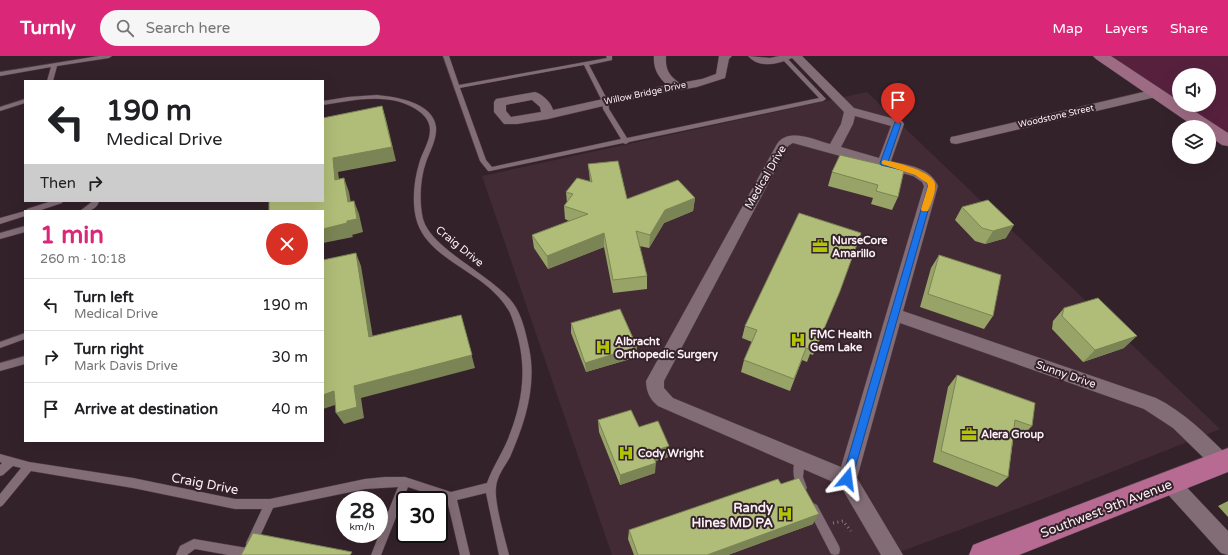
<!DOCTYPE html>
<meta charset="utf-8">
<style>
body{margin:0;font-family:"Varela Round",sans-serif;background:#f6f6f6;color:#202124;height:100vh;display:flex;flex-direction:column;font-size:15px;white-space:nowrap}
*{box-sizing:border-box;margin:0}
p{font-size:13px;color:#757577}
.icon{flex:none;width:22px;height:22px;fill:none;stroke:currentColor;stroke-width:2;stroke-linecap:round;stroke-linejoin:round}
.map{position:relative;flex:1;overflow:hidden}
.side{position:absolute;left:24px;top:154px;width:300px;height:232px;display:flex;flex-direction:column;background:#fff;border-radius:0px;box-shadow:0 4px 16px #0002}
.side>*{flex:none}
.banner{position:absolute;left:24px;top:24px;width:300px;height:122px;border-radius:0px;box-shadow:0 4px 16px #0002;background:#fff;color:#202124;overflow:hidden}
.tools{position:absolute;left:1172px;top:12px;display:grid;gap:8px}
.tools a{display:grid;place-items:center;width:44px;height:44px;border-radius:50%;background:#fff;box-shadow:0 4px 16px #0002;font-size:20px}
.speed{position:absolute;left:336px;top:435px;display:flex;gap:8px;font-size:20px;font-weight:700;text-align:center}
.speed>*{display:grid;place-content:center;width:52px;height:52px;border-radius:50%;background:#fff;box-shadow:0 4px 16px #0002;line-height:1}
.speed small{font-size:10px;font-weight:400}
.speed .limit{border:2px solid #111;border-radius:6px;background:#fff;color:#111}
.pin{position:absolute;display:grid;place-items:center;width:34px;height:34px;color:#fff;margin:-41px -17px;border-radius:50% 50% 50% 0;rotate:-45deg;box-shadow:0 0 4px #0007}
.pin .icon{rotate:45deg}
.me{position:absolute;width:44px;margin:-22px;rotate:16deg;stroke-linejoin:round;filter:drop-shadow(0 0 3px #0008)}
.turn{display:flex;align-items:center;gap:14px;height:84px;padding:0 16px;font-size:18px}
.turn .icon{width:52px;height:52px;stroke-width:2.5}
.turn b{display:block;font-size:28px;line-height:34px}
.then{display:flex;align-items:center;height:38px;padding:0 16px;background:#0003;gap:8px;font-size:15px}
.round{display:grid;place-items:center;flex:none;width:42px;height:42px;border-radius:21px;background:#f6f6f6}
.overview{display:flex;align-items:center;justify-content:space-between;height:68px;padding:0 16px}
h1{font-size:24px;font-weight:700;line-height:30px;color:#db2777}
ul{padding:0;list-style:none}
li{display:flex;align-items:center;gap:12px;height:52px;padding:0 16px;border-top:1px solid #e0e0e0}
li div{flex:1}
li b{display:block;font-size:15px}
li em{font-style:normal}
header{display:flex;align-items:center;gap:24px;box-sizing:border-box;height:56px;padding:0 20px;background:#db2777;color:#fff}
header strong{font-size:19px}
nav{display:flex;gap:22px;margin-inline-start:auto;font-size:14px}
.search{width:280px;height:36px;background:#f6f6f6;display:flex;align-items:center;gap:10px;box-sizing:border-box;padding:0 14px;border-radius:22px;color:#757577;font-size:15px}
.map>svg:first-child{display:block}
.built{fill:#432b36}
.green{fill:#57213e}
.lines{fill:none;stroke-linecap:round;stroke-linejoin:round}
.lane-casing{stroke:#4c3d45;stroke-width:1}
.street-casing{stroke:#4c3d45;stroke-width:1}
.secondary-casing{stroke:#4c3d45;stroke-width:1}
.primary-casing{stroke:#4c3d45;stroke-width:1}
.path{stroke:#8b7b82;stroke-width:3;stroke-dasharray:1 3.5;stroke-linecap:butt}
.lane{fill:#826c76;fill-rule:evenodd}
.street{fill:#826c76;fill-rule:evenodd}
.secondary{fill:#9d6c84;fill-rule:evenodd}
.primary{fill:#b76b92;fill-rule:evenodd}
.wall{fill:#97a367}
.shaded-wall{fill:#7b8454}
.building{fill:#b0bd78;stroke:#7b8454}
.route{fill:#1a73e8;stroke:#114b97}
.slow{fill:#f59e0b}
.labels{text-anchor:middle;stroke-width:4;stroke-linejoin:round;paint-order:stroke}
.far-street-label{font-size:9px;fill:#fceff5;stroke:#34222a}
.street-label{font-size:11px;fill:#fceff5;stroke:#34222a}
.poi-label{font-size:11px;font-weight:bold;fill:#fceff5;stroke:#34222a;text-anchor:start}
.near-street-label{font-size:13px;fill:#fceff5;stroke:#34222a}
.near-poi-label{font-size:13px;font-weight:bold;fill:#fceff5;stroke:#34222a;text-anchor:end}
</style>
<header>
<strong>Turnly</strong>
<div class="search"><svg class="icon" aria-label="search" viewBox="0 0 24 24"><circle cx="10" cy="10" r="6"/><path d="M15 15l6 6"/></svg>Search here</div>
<nav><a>Map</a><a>Layers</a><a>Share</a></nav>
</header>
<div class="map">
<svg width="1228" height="499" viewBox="0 0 1228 499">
<rect width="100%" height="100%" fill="#34222a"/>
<!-- built -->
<path class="built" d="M867 36 1220 373 1043 443 891 499H612L482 120Z"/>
<!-- green -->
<path class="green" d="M1108 0H1228V80L1181 49H1209V19H1179V47Z"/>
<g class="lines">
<!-- lane casing -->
<g class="lane-casing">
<path id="lane" d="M99 0H112L109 2 57 10 53 25H47L51 11 0 20V16Z
M443 0H449L459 29 607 2 606 0H612V4L589 9 608 45 609 53 627 82 819 42 782 3V1H786L826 43 823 45 629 86 626 88 623 87 490 115H488L480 105ZM584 9 602 45 603 53 621 83 492 111 486 104 460 32Z
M377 39C396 41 433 46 436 71 437 83 430 95 426 106 420 123 419 146 423 163 431 193 492 219 513 247 522 259 526 278 529 292 537 329 525 367 510 401 505 410 497 420 496 431 494 447 505 482 509 499H499L486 437 457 444 470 499H460L447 444 408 431 381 499H371L398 431 365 433 273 452 255 491 251 492 247 491 246 487 262 453H235L133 432 31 415 3 449 0 451V438L21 412 13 410 3 419 0 420V409L2 407 0 406V398L29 406 133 422 235 443H270L365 423 385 421H405L451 436 487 427C492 412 502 398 508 383 523 346 528 311 515 271 513 265 511 257 507 252 501 242 491 233 482 226 462 211 431 196 420 173 411 155 413 128 419 108 422 96 430 86 430 74 430 66 425 60 420 56 393 35 354 44 323 49V45L348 41Z
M25 43V47L0 55V51Z
M52 145H63L62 147 38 155H25V160L0 168V162L25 155H26L27 153Z
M93 145H99C97 154 89 155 80 155Z
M25 170V176L0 183V177Z
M25 277V283L0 292V286Z
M25 300V308L0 315V307Z
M800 399 803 400 805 403 803 421 807 432 805 435 802 437 799 435C793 423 791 412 797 400Z
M813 447 817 449 839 490 840 494 839 498 835 499 831 498 809 455 808 452 809 449Z
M194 483 247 492 251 493 252 497 251 499H228L195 493 187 499H176L180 490Z"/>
</g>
<!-- street casing -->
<g class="street-casing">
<path id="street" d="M654 0H666C665 13 669 20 680 27L702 23 716 18 719 0H732L729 3 725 22 697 31 646 40 548 63 517 68H504L494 56V46L496 43 535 36C542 38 551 46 553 54L667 29C658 21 653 12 654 0ZM532 44 540 51 541 56 511 61 506 55V49Z
M748 0 770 2 779 0H802L854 52 902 65 904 68 891 105C909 110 930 111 938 130L903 255 1156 342C1184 356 1206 378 1228 400V412L1221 415 1214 412 1173 372 1144 353 900 267 857 422 903 499H881L840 429 658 350C650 344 646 335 646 325L777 88C788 71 815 84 830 88L841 68 844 56 792 2C779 8 759 13 748 0ZM855 60 891 70 879 102 841 91 853 68ZM793 87 913 120 922 126 924 130 841 411 673 342 664 332V325L788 90Z
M1156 33 1160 34 1162 37 1160 40 956 88 951 87 950 84 951 81 956 80Z
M1170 418 1177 421 1228 475V499L1221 497 1163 433 1160 427 1163 421Z"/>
</g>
<!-- secondary casing -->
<g class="secondary-casing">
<path id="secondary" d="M1093 0H1111L1179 45V49H1185L1228 77V90L1222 89 1209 80V71H1195L1096 3Z"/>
</g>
<!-- primary casing -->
<g class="primary-casing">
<path id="primary" d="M1228 392V416L1019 499H969L973 489 983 485Z"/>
</g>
<!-- path -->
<path class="path" d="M833 467 843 465 851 475"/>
<!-- lane -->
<use href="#lane" class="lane"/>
<!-- street -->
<use href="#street" class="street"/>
<!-- secondary -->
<use href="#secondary" class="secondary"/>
<!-- primary -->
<use href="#primary" class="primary"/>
</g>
<!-- wall -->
<path class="wall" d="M840 99 898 141 892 154 871 148 873 142 828 130 832 116Z
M588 108 627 143 695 142 693 155 664 167 649 192 639 190 647 220V233L613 237 604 191 548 213 534 192 532 179 569 165 565 163 564 150 567 147 566 136 590 125Z
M962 151 1006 182 985 188 975 185 955 164Z
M939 199 993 260 984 273 920 251 931 212Z
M840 235 813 299 810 298 807 306 802 304 790 335 741 316 744 304 752 286 742 282 745 270Z
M1064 252 1124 292 1083 306 1052 273 1053 265Z
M571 267 637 301 586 316 571 277Z
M957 319 1032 370 1021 381 1014 378 1008 421 997 431 933 406 948 331Z
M598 364 639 371 668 401 655 405V417L620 429 599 376Z
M781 428 813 468 728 499H634L628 483 629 474Z
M1228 445V461L1218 450Z"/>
<!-- shaded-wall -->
<path class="shaded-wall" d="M382 50 386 63 396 105 338 116 341 137 335 124 333 102Z
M344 122 349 136 353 159 348 146Z
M695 142 693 155 664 167 649 192 650 179 665 154Z
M354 145 359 158 363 176 352 179 353 181 323 187V173L347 165Z
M1014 169 1006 182 985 188 993 175Z
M604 177V191L548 213 547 200Z
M356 197 361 210 375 294 369 281Z
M461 259 475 312 361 342 364 362 344 368 336 357 354 330Z
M1137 280 1124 292 1083 306 1095 294Z
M637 291V301L586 316 585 307Z
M334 335 341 347 323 353V339Z
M669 390 668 401 650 407 651 396Z
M656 407 655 417 620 429V419Z
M819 458 813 468 728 499H707Z"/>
<!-- building -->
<path class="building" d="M382 50 392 91 333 102 335 124 344 122 348 146 354 145 357 163 347 165V167L323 173V155H269V146L272 145H323V62Z
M840 99 904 114 898 141 876 135 878 129 832 116Z
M618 105 627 143 678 124 695 142 665 154 650 179 636 175 647 220 613 224 604 177 547 200 532 179 588 158 564 150 573 138 566 136 577 122 592 126 588 108Z
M988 144 1014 169 993 175 982 172 962 151Z
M799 157 861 177 840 235 818 287 814 286 811 294 806 292 794 323 744 304 757 274 745 270Z
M356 197 369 281 461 259 472 299 354 330 357 351 336 357 334 335 323 339V204Z
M939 199 1001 219 993 260 928 238Z
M1098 242 1137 280 1095 294 1062 260 1064 252Z
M620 253 637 291 585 307 571 267Z
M957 319 1035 347 1032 370 1015 364 1008 421 941 395Z
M631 354 639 371 658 365 669 390 651 396 656 407 620 419 598 364Z
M799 422 819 458 707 499H638L629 474 778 423 781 428Z
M253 477 352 496 350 499H241Z"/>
<!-- route -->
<path class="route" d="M895 66H898L901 68 888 106C903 111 931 113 935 130L852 423 851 426 847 428 843 426 842 423 928 130C925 118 893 112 881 109L880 107Z"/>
<!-- slow -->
<path class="slow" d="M884 104C897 107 926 113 934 125 938 131 931 149 928 155H922L921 153 928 130 927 127 915 119 882 108V105Z"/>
<!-- icons -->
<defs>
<g id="office-bare" transform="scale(1.2)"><path d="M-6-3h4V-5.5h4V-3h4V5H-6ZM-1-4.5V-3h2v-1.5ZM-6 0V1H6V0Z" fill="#b0c503" stroke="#34222a" stroke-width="2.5" paint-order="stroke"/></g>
<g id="hospital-bare" transform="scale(1.2)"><path d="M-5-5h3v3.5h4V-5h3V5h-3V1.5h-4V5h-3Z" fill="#b0c503" stroke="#34222a" stroke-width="2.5" paint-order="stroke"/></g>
</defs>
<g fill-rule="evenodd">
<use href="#office-bare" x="820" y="190"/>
<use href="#hospital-bare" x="798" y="284"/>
<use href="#hospital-bare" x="603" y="291"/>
<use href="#office-bare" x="969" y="378"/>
<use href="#hospital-bare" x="626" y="397"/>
<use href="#hospital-bare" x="785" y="458"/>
</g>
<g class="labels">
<!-- far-street labels -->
<g class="far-street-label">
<text transform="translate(645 37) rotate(-12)" y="3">Willow Bridge Drive</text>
<text transform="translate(1056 60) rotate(-13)" y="3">Woodstone Street</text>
</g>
<!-- street labels -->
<g class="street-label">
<text transform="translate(765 121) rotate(-60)" y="4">Medical Drive</text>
<text transform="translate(460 190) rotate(39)" y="4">Craig Drive</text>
<text transform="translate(1066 318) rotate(19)" y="4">Sunny Drive</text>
</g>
<!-- poi labels -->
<g class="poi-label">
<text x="832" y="188">NurseCore<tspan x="832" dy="13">Amarillo</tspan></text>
<text x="810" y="282">FMC Health<tspan x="810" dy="13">Gem Lake</tspan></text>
<text x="615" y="289">Albracht<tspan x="615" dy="13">Orthopedic Surgery</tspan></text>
<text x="981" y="382">Alera Group</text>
<text x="638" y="401">Cody Wright</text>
</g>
<!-- near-street labels -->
<g class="near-street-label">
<text transform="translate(205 427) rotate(11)" y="5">Craig Drive</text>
<text transform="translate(1106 452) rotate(-21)" y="5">Southwest 9th Avenue</text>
</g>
<!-- near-poi labels -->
<g class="near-poi-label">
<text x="773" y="456">Randy<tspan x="773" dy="15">Hines MD PA</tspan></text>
</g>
</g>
</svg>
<div class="tools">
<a><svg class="icon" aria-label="sound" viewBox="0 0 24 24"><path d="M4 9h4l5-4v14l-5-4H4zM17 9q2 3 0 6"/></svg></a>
<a><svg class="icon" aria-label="layers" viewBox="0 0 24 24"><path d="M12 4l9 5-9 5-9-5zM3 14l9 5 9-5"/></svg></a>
</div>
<div class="speed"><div>28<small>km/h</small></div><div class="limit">30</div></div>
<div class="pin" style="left:898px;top:68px;background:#d93025"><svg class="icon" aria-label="arrive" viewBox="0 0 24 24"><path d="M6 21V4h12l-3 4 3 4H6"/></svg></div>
<svg class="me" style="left:847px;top:423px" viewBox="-20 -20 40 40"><path d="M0-17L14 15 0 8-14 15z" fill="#1a73e8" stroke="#fff" stroke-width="4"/></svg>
<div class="banner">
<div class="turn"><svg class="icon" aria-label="left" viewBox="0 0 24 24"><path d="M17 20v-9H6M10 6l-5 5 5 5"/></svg><div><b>190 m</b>Medical Drive</div></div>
<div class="then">Then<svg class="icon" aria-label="right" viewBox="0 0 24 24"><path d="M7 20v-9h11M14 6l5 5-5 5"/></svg></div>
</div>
<section class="side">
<div class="overview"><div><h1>1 min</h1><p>260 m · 10:18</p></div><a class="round" style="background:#d93025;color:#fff"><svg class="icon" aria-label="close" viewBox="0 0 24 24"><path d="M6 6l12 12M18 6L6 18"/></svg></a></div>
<ul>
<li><svg class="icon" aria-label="left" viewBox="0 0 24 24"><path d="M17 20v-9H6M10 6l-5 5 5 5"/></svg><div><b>Turn left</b><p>Medical Drive</p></div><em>190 m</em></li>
<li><svg class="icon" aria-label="right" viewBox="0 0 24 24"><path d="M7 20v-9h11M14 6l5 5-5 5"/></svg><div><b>Turn right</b><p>Mark Davis Drive</p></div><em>30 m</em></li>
<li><svg class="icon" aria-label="arrive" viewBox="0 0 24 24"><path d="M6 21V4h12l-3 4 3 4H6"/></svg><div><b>Arrive at destination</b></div><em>40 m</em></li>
</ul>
</section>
</div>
